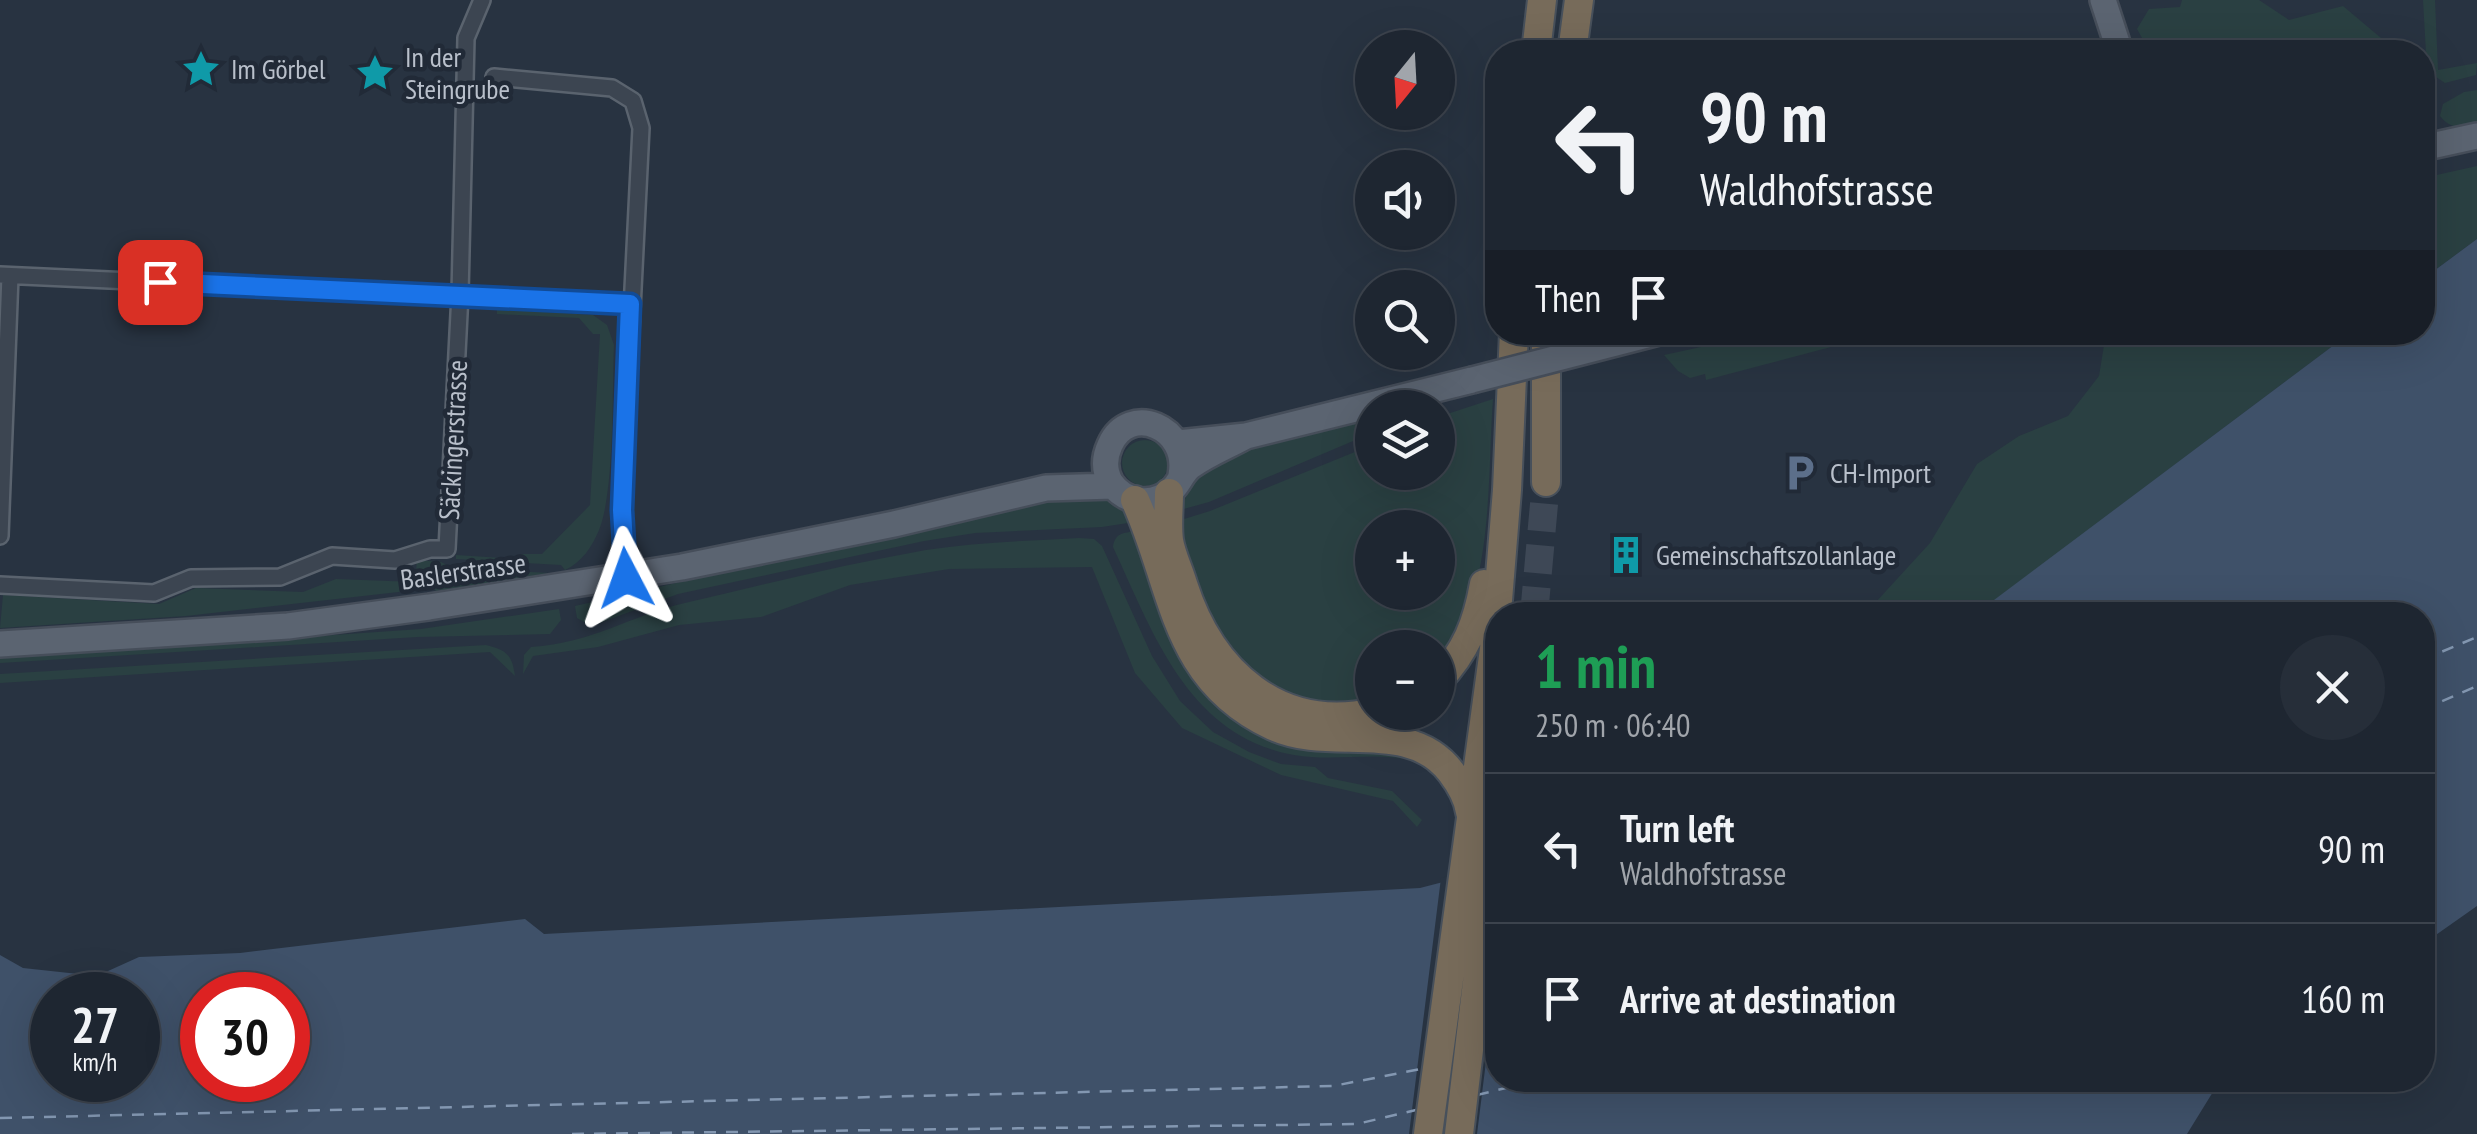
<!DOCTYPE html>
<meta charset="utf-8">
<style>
body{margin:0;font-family:"PT Sans Narrow",sans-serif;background:#262e39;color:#f1f3f6;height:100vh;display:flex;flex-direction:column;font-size:38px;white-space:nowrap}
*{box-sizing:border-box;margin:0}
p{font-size:32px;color:#a1a5ab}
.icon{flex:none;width:55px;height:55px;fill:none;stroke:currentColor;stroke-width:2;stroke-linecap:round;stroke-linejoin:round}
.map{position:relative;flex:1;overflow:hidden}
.drawer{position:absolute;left:1485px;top:602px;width:950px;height:490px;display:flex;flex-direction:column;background:#1e2631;border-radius:40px;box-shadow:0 10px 40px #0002,0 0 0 2px #3c434d}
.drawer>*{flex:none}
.banner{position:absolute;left:1485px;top:40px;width:950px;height:305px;border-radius:40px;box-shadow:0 10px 40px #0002,0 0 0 2px #3c434d;background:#1e2631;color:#f1f3f6;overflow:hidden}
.needle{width:65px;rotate:198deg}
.buttons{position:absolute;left:1355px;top:30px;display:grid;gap:20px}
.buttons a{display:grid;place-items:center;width:100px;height:100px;border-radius:50%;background:#1e2631;box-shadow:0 10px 40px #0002,0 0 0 2px #3c434d;font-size:50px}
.speed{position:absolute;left:30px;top:972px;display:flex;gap:20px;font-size:50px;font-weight:700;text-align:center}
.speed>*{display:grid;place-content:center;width:130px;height:130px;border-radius:50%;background:#1e2631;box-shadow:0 10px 40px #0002,0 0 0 2px #3c434d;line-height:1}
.speed small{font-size:25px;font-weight:400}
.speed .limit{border:15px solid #d22;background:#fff;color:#111}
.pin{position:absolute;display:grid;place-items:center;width:85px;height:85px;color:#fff;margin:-42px;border-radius:20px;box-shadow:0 5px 15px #0006}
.me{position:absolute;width:110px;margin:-55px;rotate:356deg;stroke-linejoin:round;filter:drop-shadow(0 0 8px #0008)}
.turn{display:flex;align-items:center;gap:35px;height:210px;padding:0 50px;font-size:45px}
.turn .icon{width:130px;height:130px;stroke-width:2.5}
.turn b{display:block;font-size:70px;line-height:85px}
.then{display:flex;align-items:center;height:95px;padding:0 50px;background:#0003;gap:20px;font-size:38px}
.round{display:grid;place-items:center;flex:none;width:105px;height:105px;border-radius:52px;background:#262e39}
.summary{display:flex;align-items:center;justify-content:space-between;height:170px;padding:0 50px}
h1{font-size:60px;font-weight:700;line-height:75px;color:#1e9e55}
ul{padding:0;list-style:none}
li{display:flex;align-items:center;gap:30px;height:150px;padding:0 50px;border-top:2px solid #3c434d}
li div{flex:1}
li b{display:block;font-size:38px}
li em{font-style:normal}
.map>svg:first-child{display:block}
.green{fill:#2a4042;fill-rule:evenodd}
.water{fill:#3f5169;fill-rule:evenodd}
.pier{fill:#283341}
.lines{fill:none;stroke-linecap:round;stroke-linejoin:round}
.ferry{stroke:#8397b1;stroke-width:2.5;stroke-dasharray:12 10;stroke-linecap:butt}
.highway-tunnel{stroke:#3e4856;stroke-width:28;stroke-dasharray:28 14;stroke-linecap:butt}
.street-casing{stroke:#5a636e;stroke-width:20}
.primary-casing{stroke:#464e5a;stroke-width:30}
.highway-casing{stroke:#47505b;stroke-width:32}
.street{stroke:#3c4551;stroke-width:15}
.primary{stroke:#5b6471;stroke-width:25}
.highway{stroke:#776b5a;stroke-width:28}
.primary-bridge-casing{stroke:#464e5a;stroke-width:30;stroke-linecap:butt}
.primary-bridge{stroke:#5b6471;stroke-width:25}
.route-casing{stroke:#114b97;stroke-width:25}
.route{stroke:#1a73e8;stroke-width:18}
.labels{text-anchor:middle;stroke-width:9;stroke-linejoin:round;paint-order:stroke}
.poi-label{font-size:28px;fill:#b9c0cb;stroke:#212a37;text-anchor:start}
.street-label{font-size:28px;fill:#b9c0cb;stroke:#212a37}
</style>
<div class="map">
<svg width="2477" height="1134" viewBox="0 0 2477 1134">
<rect width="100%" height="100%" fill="#283341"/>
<!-- green -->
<path class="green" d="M2182 0H2259L2289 20 2343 6 2381 38 2384 52H2150L2137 29 2149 9 2180 7Z
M2423 0H2435L2438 70 2477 63 2476 75 2445 83 2427 71Z
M2477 90V126C2462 129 2450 129 2440 116L2443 104 2464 92Z
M2477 166V239L2423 279V178Z
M497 309 593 315 607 325 614 345C612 391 615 490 599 530 592 547 582 562 565 570L561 565 456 559V555L520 559 521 554H542L590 505 600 334H593L579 318 497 314Z
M1770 332H1884V333L1706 380 1705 374 1690 378 1678 371 1664 355Z
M2106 333H2350L1975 615H1834L1875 603 1930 543 1977 464 2019 436 2068 416 2099 376Z
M1493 399C1487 477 1495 603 1438 661V648H1372V700C1360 701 1346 704 1333 704 1248 702 1183 597 1181 520L1210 511 1372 445V472H1438V417ZM1372 528H1438V592H1372Z
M1372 417V433L1209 502 1180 510 1197 473 1237 452Z
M1122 463a23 23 0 1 1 46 0a23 23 0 1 1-46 0Z
M1105 494 1134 522 1102 527 975 533 924 541 678 594 597 624 586 623 577 618 575 606 1058 496Z
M1136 531 1159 610 1174 644 1416 761C1376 751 1335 762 1294 755 1188 736 1153 633 1113 547 1115 533 1123 533 1136 531Z
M1079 538 1094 539 1102 546 1152 656 1180 701 1213 732 1249 752 1281 764 1315 767 1328 778 1392 791 1422 820 1417 827 1393 801 1281 775 1182 728 1135 673 1092 567 949 569 850 585 761 617 679 625 598 647 533 656 523 674 524 655 531 647C593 643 629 616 685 603 765 584 846 564 926 550 977 542 1028 541 1079 538Z
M417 560 441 562 453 568 549 573 436 591 434 588 186 616 0 628 3 595 159 604 196 588 303 592 336 579 415 582Z
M559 609 561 620 550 634 417 637 0 663V658L421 629Z
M486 645C507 650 512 655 515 676L490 652 0 683V674Z"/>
<!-- water -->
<path class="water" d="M2477 239V906L2423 944 2422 615H1974L2350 333 2422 332 2423 279Z
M1497 868 1498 1080H2225L2216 1087 2187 1134H0V955L23 968 97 976 139 957 240 953 525 919 544 934 1420 888ZM52 995H138V1080H52ZM202 995H288V1080H202Z"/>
<!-- pier -->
<path class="pier" d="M1498 863 1497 973 1477 1134H1409L1441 878Z"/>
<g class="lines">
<!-- ferry -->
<path class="ferry" d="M2422 660 2477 637
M2422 710 2477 686
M1483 1057 1498 1054
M1477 1095 1539 1080
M0 1118 1333 1086 1426 1068
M572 1134 1357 1124 1416 1110"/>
<!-- highway-tunnel -->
<path class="highway-tunnel" d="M1534 615 1546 482"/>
<!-- street casing -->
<g class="street-casing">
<path id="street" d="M494 77 612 88 633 101 641 128 622 510 626 578
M0 275 630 304
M0 536 10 276
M0 585 154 593 191 578 280 577 332 556 395 560 430 549H447L460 294 466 38 482 0"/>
</g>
<!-- primary casing -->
<g class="primary-casing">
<path id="primary" d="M2103 0 2120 52
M2422 148 2477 136
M1178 443 1246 436 1472 380
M1181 475C1190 427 1129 402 1110 445 1104 458 1104 471 1111 483 1125 503 1153 507 1172 490 1180 482 1182 473 1191 466 1208 454 1228 446 1246 436
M0 644 288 626 429 607 682 567 894 524 1046 488 1113 486"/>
</g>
<!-- highway casing -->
<g class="highway-casing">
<path id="highway" d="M1536 52 1542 0
M1572 52 1579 0
M1546 332V482
M1169 493C1169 508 1167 525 1169 540 1171 554 1179 570 1183 584 1211 672 1279 734 1375 712
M1135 500C1175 588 1172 679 1273 726 1330 753 1408 716 1451 772 1460 784 1468 797 1470 812
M1438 681C1466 651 1477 624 1484 584
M1428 1134 1494 649 1507 490 1514 332
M1459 1134 1498 805"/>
</g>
<!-- street -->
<use href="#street" class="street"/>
<!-- primary -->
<use href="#primary" class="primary"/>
<!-- highway -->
<use href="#highway" class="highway"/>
<!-- primary-bridge casing -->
<g class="primary-bridge-casing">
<path id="primary-bridge" d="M1472 380 1659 332"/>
</g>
<!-- primary-bridge -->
<use href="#primary-bridge" class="primary-bridge"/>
</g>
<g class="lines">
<!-- route casing -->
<g class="route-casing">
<path id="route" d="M160 282 630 304 622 510 626 578"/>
</g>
<!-- route -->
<use href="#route" class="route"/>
</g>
<!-- icons -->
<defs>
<g id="sight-bare" transform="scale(3)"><path d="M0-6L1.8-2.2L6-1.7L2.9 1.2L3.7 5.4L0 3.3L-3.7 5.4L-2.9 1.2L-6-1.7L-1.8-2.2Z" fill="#0f9aa8" stroke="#212a37" stroke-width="2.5" paint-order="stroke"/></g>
<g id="parking-bare" transform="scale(3)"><path d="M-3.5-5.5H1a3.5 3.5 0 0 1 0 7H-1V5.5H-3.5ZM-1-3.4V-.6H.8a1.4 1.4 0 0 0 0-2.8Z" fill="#5c6f8a" stroke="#212a37" stroke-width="2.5" paint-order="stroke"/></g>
<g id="building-bare" transform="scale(3)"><path d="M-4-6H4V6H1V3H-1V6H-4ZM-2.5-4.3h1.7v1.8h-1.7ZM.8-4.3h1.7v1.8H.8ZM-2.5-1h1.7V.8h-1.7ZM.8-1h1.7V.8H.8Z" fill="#0f9aa8" stroke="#212a37" stroke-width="2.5" paint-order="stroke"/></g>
</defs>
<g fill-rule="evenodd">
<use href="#sight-bare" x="201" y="69"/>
<use href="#sight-bare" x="375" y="73"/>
<use href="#parking-bare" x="1800" y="473"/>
<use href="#building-bare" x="1626" y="555"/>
</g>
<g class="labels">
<!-- poi labels -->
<g class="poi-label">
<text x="405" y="67">In der<tspan x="405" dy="32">Steingrube</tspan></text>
<text x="231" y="79">Im Görbel</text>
<text x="1830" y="483">CH-Import</text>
<text x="1656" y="565">Gemeinschaftszollanlage</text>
</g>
<!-- street labels -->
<g class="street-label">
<text transform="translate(453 440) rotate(-87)" y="10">Säckingerstrasse</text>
<text transform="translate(463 571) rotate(-8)" y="10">Baslerstrasse</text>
</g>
</g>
</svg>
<div class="buttons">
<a><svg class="needle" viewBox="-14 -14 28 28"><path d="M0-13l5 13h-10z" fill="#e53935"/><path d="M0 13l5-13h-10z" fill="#a1a5ab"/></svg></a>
<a><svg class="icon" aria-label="sound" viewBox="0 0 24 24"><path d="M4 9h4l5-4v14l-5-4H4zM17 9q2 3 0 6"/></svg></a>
<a><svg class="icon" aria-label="search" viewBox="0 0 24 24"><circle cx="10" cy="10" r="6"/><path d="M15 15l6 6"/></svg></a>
<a><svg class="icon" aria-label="layers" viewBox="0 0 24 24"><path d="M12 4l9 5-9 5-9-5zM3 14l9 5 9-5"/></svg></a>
<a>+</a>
<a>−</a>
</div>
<div class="speed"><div>27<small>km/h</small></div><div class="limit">30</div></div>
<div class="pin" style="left:160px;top:282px;background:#d93025"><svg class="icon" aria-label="arrive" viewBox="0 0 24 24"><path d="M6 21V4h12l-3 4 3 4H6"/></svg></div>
<svg class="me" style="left:626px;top:578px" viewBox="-20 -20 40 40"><path d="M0-17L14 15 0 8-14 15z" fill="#1a73e8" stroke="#fff" stroke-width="4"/></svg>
<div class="banner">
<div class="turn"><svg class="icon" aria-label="left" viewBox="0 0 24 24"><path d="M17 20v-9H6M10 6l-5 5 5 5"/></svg><div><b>90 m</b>Waldhofstrasse</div></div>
<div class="then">Then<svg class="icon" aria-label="arrive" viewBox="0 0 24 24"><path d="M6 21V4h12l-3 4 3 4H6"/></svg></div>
</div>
<section class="drawer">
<div class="summary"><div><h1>1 min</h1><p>250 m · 06:40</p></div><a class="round"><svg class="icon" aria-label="close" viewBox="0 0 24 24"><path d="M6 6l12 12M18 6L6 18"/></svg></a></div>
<ul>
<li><svg class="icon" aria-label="left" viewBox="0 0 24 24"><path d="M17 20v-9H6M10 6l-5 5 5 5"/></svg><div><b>Turn left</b><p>Waldhofstrasse</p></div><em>90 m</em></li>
<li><svg class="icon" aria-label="arrive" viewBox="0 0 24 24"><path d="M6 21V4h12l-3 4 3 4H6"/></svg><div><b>Arrive at destination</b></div><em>160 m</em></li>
</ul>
</section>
</div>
